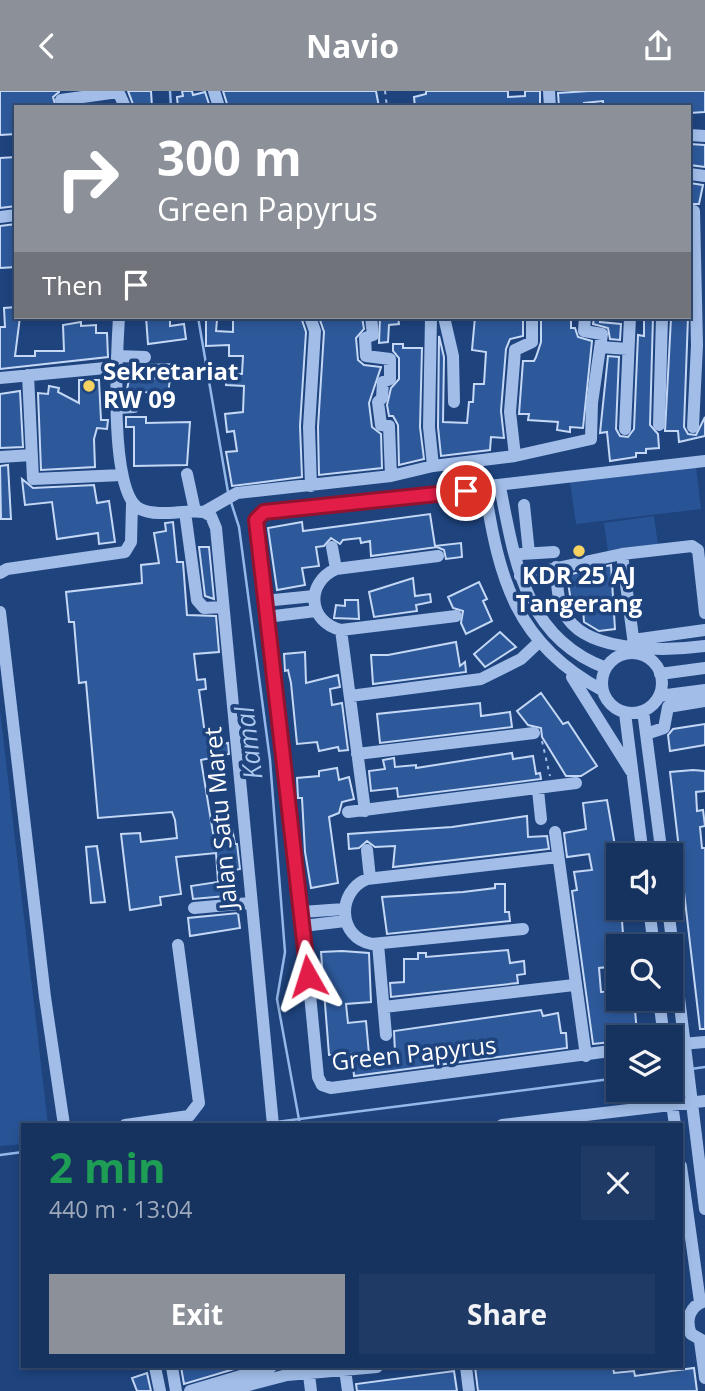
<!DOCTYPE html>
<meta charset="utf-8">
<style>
body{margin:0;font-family:"Open Sans",sans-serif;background:#1f3a64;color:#f1f3f6;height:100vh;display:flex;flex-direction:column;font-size:26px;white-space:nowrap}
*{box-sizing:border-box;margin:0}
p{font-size:23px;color:#9eaabc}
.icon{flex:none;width:38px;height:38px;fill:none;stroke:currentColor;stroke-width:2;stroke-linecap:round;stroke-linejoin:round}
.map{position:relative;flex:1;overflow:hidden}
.sheet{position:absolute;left:21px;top:1032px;width:662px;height:245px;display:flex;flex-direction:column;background:#16325e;border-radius:0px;box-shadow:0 4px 10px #0003,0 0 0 2px #354d73}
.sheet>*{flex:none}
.hud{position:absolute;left:14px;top:14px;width:677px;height:214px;border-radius:0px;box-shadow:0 4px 10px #0003,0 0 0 2px #354d73;background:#8c9099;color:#fff;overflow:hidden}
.controls{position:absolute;left:606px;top:752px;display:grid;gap:14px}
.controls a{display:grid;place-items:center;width:77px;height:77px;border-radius:0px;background:#16325e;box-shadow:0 4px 10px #0003,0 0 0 2px #354d73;font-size:35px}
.pin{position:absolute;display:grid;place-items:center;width:60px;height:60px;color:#fff;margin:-30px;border:4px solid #fff;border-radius:50%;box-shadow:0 2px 7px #0007}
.me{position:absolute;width:77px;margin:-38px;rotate:354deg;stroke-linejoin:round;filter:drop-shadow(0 0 5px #0008)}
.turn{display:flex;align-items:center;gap:24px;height:147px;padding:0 28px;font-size:32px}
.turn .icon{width:91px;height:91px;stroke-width:2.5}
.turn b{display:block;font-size:49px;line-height:60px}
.then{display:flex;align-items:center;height:66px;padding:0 28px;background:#0003;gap:14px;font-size:26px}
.round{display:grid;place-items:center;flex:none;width:74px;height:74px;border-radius:0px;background:#1f3a64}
.summary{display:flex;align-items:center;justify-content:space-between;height:119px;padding:0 28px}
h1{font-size:42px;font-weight:700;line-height:52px;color:#1e9e55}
.primary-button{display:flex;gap:14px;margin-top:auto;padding:14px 28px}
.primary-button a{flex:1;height:80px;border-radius:0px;background:#8c9099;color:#fff;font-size:28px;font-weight:700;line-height:80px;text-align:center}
.primary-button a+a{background:#1f3a64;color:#f1f3f6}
header{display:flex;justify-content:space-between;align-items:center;height:91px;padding:0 28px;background:#8c9099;color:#fff;font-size:32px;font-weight:700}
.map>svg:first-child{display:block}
.green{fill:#285496}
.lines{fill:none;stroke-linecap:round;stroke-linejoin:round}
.stream{stroke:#94b8e9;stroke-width:2.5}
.building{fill:#2d599b;stroke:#c4d8f6;stroke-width:2}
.path{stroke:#a1bde8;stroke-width:2;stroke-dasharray:3.5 5;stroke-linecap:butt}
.minor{stroke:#a1bde8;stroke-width:12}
.route-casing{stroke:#92132f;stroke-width:18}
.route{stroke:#e11d48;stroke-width:12}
.poi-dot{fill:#f6d260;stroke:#1e437d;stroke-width:2.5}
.labels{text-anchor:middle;stroke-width:7;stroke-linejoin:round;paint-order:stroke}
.poi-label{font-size:24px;font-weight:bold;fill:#fff;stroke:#1e437d;text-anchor:start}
.street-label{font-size:24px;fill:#fff;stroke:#1e437d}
.water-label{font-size:26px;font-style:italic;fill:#acc8ef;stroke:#1e437d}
</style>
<header><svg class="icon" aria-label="back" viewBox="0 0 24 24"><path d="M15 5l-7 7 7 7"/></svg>Navio<svg class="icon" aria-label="share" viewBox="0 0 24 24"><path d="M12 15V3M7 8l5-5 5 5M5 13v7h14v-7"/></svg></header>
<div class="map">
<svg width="705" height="1300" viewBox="0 0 705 1300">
<rect width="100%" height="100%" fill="#1e437d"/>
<!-- green -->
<path class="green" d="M696 376 701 418 576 433 570 391Z
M654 425 658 454 608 461 604 432Z
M0 619 48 1034H23V1053L0 1055Z"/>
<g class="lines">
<!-- stream -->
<path class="stream" d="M170 0 171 16
M198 226 228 401
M231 411 239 436 270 669 285 861 277 908 300 1034
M691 978 705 976
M670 981 684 979
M276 1031 618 987
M245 1034 270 1031
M0 1064 23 1061"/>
</g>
<!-- building -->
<path class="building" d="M0 0H59V1L53 6 56 16H16V43L0 44Z
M128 0H151L152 16H134Z
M182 0H192L193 4 205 1 210 16H178L177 6 183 5Z
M223 0H376L379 16H228Z
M426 0H508V6L525 5V0H540V16H415L414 6 426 3Z
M589 0H705V21L690 22V16H603V10L584 12V16H559L558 2Z
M690 53 705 54V76L690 74Z
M16 66V115L0 117V67Z
M690 92 703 94 699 113H690Z
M16 133V176L0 177V135Z
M16 216V226H20L15 265H35V260H64L63 234 81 231V235L96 234V242H107L108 266 0 278V236H5L4 217Z
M146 226H170V235L184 233 186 248 148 253Z
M233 226H301L306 241 300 335 302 386 232 395 226 361 237 360 234 340 227 341 225 323 243 321 244 295 226 294 227 282 242 283 243 265H229V254L206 255V229H217L216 240 233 241Z
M319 226H362L364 238 356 247 358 269 364 274 381 276 369 312 372 336 381 343 382 377 319 384 318 336 324 241Z
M398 226 399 233 389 234 388 251 379 252 380 227Z
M475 226H523V245L510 248 506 258 501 320 504 347 491 346 490 359 441 365 438 336 439 245 444 266 443 331 467 332 469 311H473L474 293H484L486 261 472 259Z
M541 226H571V237H575L578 246 592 250 583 337 570 336V341L557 339 558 331 528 329 529 323H519L523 270H534L536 266 541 251Z
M644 226H653L650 334 658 343 659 357 646 358V362H636V366L610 370 607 341 600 342 608 265 619 266 616 338 620 345 628 346 634 338 638 244 644 245Z
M688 226 684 336 688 343 696 344 705 326V345L679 351 678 340H665L671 227Z
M594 227H600V231L621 233 620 249 610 248 608 237 593 233Z
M393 253H403V257H422L420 336 424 368 399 374 398 334 393 325H389L387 314 391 297 399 288V267L393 260Z
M170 287 168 304 127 299 129 288Z
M79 289H99L101 329H108L107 338 97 337 94 348 95 376 41 379 38 302 48 303 49 295 59 297 58 301 79 312Z
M20 300 23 356 0 357V303Z
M126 326H146V332L190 331 187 374 134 375V336H126Z
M8 374 11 428H1L0 375Z
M22 388 33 397 94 394 97 412 109 410 115 451 99 453 98 442 57 448 52 411 25 414Z
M430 423 435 455 461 452 462 466 446 468 444 459 437 456 371 465 370 450 361 452 360 447 343 449 340 453 331 447 324 455 316 456 319 475 302 477 305 494 277 499 268 437 302 431 303 440Z
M173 431 177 471H183L187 524 216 525 219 561 194 563 197 589 205 588 206 598 199 599 204 636H209L212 655 228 652 229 663 201 669 213 742 232 737 235 753H237L240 778 235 779 237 804 193 808 191 795 218 791 216 762 176 766 181 803 160 806 161 814 130 819 121 743 140 742 141 751 177 747 175 729 172 721 98 727 86 591 79 592 74 531H69L66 501 142 492 141 474 159 472 154 442 166 440 165 432Z
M199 456H209L214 508 205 505Z
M611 474 615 538 599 540 584 531 583 518H572L567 484Z
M413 487 415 505 430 503 431 511 416 514 417 520 374 526 369 501Z
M479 491 487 508 483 510 492 530 466 543 461 532 463 520 453 517 448 506Z
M345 509H358L359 528 334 527 336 514 345 515Z
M500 541 516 556 485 576 474 563Z
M456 551 460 575 465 571 466 581 373 593 371 564H388Z
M305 561 306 592 338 584 340 596 330 598 332 614 342 612 348 659 339 660 338 656 319 660 317 651 297 653 291 592 288 579 285 580 284 563Z
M541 602 563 633 568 631 597 675 581 685H566L542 646 541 637 528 634 517 620Z
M480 612 481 625 510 621 512 636 380 652 377 623Z
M705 633V654L670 660 668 644 673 638Z
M512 662 513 668 533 665 536 683 540 682 541 688 398 706 397 697 371 700 369 680 385 678 383 669 394 667 395 676 416 674V677Z
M337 677 339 689 349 686 354 708 342 711 339 722 329 726 338 792 311 797 305 761 302 707H298L297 687 319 685V680Z
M693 679 705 680V700L696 701 697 720 703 719 705 735 700 736 702 757H705V938H700L670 681Z
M607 709 617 766 618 817H621L624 856H618V875L599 877 601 901 618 900V908H634L637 942 610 944 611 951 593 953 572 800 577 799 574 781 592 779 589 763 567 766 564 742 586 738 583 712Z
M527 725 528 746 547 745 549 758 393 776 395 755 375 756 367 750 359 757 349 758 348 743 452 736Z
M97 755 105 811 91 812 86 756Z
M495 793H505V821H509L510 830 387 843 382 806 463 801 495 797Z
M238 822 240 837 190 845 188 827Z
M508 859 510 872 524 870 525 883 517 884 518 892 391 906 390 892 404 891V868H418V862H426V866Z
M342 860 369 862 371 911 346 913 348 932 366 930 369 963 395 961 394 940 541 919 543 925 558 922 561 942H566L567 957 354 985 352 962 329 964 321 861Z
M181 1276H241L184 1293Z
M475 1276H613L614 1282 634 1280 635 1285 694 1277 697 1300H478Z
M454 1280 457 1300H357L356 1293Z
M147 1282 151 1300H137L132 1287Z"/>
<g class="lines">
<!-- path -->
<path class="path" d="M385 0 387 16
M542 650 550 685"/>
<!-- minor -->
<path class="minor" d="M118 0 125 16
M214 0 219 16
M549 0 550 16
M61 9 118 1
M690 44 705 45
M690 83 705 85
M0 126 16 124
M119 226C117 259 108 403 140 418 160 427 184 418 204 421
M310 226 315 240 309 336 311 395
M371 226 373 244 365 247 366 265 390 268V288L383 291 382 307 378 311 381 334 389 335 391 385
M431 226 429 336 433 375
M444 226 453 265 454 311
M600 256 628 258
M117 265 145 266
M116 280 176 278
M28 284 33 388 122 384
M0 287 116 276
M118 317 134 316
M659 334 662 226
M693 336 697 254 694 120
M625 338 630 226
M515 365 510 321 515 259 532 251V226
M0 366 32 364
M187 383 195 420
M500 396C515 471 525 547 606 577
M485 398C499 488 516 553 602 599
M524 414 529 462
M185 421 197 509 204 517 223 516
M204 421 211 425 216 437 273 1034
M204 421 237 402 391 385 433 375 515 365 591 348 592 312 602 243 584 240 585 226
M332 456 336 478
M521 463 554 461
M622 463 634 554
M438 465 336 478C305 492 308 531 341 539L456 525
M556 476C557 492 557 514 568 528 592 562 668 560 705 555
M0 482 7 478 125 461 131 451 132 413
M520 485 622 463 692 455 698 459 705 522
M264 510 314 505
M0 521 45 906 64 1034
M266 526 316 520
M341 539 365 720
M633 549 705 539
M602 592a30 30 0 1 1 60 0a30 30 0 1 1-60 0Z
M660 583 705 577
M572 586 631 680
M350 605 481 588 521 568 539 551
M659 605 705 599
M643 620 662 765
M625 622 643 765
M646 643 664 637 668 616 705 610
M357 663 534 642
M538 699 541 728
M348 721 576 692
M555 741 586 965
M367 759 370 787
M194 817 250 812
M649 817 654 856
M668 817 705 1118
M302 821 344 818
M303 835 345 830
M523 838 372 853C338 847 336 801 367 788L558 766
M378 853 386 944
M659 908 664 947
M384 916 574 894
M670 954 705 951
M618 959 331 997 322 994 318 986 302 821 255 432 264 421 705 370
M670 999 675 1034
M125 1034 189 1025 199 1012 178 854
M502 1034 705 1010
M681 1075 700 1211
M705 1210C690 1215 685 1228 691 1243L705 1251
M700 1250 705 1287
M155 1276 160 1300
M172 1276 176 1300
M308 1276 311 1300
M466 1276 469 1300
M345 1279 348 1300
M190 1300 271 1276
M206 1300 234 1293
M226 1300 287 1284 377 1276"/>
</g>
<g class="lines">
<!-- route casing -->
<g class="route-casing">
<path id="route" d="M308 885 256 429 264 421 466 400"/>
</g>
<!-- route -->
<use href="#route" class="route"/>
</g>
<!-- markers -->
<g class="poi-dot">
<circle cx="89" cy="295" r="7"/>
<circle cx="579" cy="460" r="7"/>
</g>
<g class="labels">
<!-- poi labels -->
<g class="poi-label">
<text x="103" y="289">Sekretariat<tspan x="103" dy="28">RW 09</tspan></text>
<text x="579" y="493" text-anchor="middle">KDR 25 AJ<tspan x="579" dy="28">Tangerang</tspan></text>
</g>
<!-- street labels -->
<g class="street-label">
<text transform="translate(221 727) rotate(-95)" y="8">Jalan Satu Maret</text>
<text transform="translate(414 963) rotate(-6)" y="8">Green Papyrus</text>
</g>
<!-- water labels -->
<g class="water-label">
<text transform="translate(249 652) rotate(-97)" y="9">Kamal</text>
</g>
</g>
</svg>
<div class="controls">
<a><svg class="icon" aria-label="sound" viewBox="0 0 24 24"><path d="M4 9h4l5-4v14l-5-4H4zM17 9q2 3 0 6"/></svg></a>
<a><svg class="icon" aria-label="search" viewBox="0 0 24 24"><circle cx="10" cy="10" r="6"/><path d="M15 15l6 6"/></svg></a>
<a><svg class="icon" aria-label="layers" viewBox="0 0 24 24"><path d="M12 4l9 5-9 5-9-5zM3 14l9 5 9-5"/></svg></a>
</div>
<div class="pin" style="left:466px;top:400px;background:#d93025"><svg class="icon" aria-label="arrive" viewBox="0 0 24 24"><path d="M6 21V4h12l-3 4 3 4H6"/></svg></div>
<svg class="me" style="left:308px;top:885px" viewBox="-20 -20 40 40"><path d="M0-17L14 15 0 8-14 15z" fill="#e11d48" stroke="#fff" stroke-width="4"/></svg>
<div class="hud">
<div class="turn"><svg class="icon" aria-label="right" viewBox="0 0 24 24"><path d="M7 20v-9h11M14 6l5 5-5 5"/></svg><div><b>300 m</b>Green Papyrus</div></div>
<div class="then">Then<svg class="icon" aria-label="arrive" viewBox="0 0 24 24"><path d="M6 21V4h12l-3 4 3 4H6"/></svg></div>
</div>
<section class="sheet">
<div class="summary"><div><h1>2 min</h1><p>440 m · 13:04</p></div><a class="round"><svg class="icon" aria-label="close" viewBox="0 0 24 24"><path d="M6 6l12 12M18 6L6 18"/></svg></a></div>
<div class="primary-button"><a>Exit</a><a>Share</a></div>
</section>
</div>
